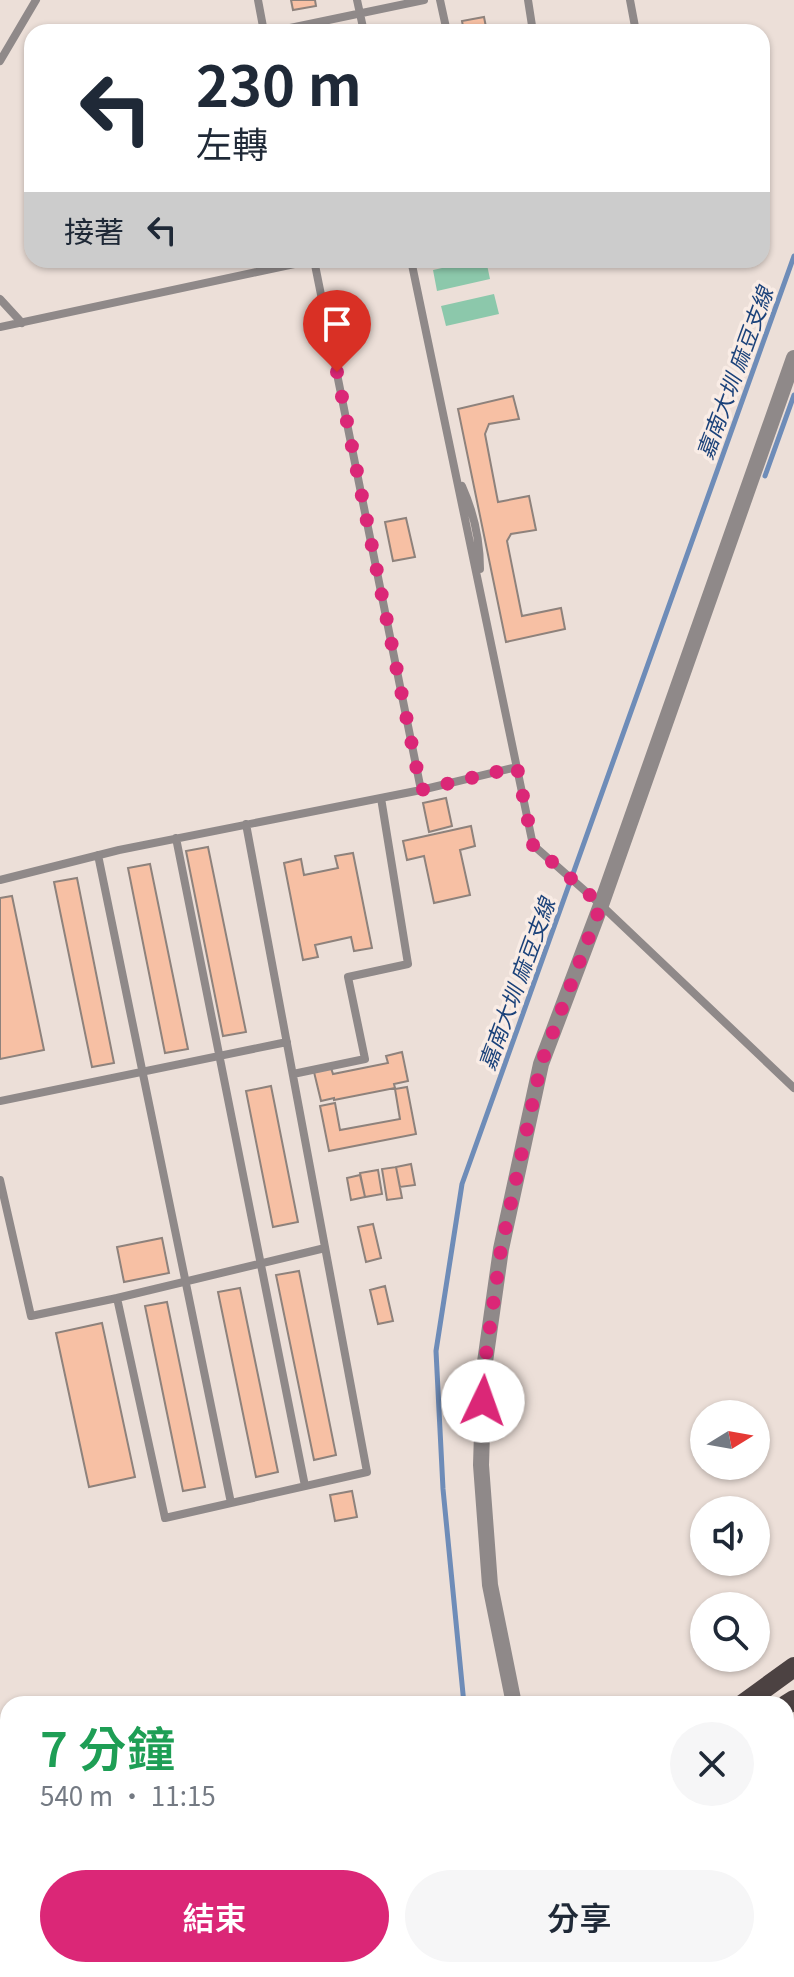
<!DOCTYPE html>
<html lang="zh-TW">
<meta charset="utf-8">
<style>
body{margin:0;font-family:Georgia,"Noto Sans TC",serif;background:#f6f6f7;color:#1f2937;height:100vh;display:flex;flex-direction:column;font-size:30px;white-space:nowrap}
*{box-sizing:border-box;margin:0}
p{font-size:26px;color:#747a83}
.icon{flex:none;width:44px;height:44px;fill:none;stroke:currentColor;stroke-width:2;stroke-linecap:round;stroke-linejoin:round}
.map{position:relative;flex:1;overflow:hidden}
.sheet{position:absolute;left:0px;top:1696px;width:794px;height:282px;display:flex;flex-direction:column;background:#fff;border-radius:24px 24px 0 0;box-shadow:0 2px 6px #0004}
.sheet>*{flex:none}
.guide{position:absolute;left:24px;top:24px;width:746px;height:244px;border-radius:24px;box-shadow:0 2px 6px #0004;background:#fff;color:#1f2937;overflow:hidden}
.needle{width:52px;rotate:79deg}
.controls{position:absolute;left:690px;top:1400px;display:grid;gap:16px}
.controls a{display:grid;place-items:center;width:80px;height:80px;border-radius:50%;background:#fff;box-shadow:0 2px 6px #0004;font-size:40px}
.pin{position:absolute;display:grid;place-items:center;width:68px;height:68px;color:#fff;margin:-82px -34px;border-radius:50% 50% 50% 0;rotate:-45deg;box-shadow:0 0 8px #0007}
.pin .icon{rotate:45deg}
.me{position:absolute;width:88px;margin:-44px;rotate:3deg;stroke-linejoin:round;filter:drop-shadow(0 0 6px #0008)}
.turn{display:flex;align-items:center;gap:28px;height:168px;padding:0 40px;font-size:36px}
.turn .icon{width:104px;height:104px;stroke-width:2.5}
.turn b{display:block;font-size:56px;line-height:68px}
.then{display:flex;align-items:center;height:76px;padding:0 40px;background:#0003;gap:16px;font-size:30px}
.round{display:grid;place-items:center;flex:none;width:84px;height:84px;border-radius:42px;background:#f6f6f7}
.headline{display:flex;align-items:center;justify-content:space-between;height:136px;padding:0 40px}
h1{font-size:48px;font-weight:600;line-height:60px;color:#1e9e55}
.action{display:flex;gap:16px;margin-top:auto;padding:16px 40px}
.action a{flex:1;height:92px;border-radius:48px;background:#db2777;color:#fff;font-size:32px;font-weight:600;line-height:92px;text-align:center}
.action a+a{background:#f6f6f7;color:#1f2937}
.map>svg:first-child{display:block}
.green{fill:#8cc8ab}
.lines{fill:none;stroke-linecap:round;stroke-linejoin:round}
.stream{stroke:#6e8cb8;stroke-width:5}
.river{stroke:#6e8cb8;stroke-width:28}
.building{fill:#f7c0a4;stroke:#8e827c;stroke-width:2}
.path{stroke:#b3a9a3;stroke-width:3;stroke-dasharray:4 6;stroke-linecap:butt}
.service{stroke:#8f8989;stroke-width:8}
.minor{stroke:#8f8989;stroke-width:16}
.tertiary{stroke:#8f8989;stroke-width:16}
.primary{stroke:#4c4242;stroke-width:20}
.route{stroke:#db2777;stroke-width:14;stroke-dasharray:0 25.2}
.labels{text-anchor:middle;stroke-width:7;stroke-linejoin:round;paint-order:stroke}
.water-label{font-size:22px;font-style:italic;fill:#1b427a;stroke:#f9ece5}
</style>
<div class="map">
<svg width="794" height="1977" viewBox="0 0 794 1977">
<rect width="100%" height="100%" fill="#ecdfd8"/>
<!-- green -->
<path class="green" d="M478 260H486L490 279 437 291 433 270Z
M494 294 499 314 446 326 441 306Z"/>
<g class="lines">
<!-- stream -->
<path class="stream" d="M765 476 794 395
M464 1704 443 1489 436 1351 462 1184 794 256
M546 1970 548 1977"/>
<!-- river -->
<path class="river" d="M0 1853 8 1880
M7 1977 9 1970"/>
</g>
<!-- building -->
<path class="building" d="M291 0H315L316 6 293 10Z
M484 17 487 32H464L462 21Z
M513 396 519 419 489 424 485 434 498 502 529 496 536 530 511 534 507 541 522 616 561 608 565 629 506 642 458 409Z
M406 518 415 557 393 561 385 522Z
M446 798 452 826 429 832 423 803Z
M471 826 475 846 460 850 470 895 434 903 424 856 407 860 403 841Z
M208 847 246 1032 223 1036 186 851Z
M353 853 372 948 354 951 351 937 315 945 318 957 303 960 284 863 301 859 304 875 338 868 335 856Z
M150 864 188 1049 165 1053 128 868Z
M77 878 114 1063 92 1067 54 882Z
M12 896 44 1050 0 1059V898Z
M402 1052 408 1081 394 1084 395 1088 334 1100V1098L321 1101 314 1072 331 1068 333 1074 388 1063 386 1056Z
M271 1086 298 1222 273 1227 246 1091Z
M407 1087 416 1134 329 1151 320 1106 335 1103 340 1130 400 1119 395 1089Z
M411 1164 415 1185 400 1187 396 1167Z
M396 1167 402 1198 387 1200 382 1169Z
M378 1170 382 1194 365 1197 360 1173Z
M360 1175 365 1197 351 1200 347 1178Z
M373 1224 381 1258 366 1262 358 1227Z
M162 1238 169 1273 124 1282 117 1247Z
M299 1271 336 1455 314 1460 276 1275Z
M385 1286 393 1321 378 1324 370 1290Z
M240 1288 278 1472 256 1477 218 1292Z
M167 1302 205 1487 183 1491 145 1306Z
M102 1323 135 1477 89 1487 56 1333Z
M352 1491 357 1517 335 1521 330 1495Z"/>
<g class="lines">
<!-- path -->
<path class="path" d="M0 1801 8 1813
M38 1977 39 1970"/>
<!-- service -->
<path class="service" d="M258 0 264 32
M357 0 364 32
M440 0 447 32
M528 0 533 32
M630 0 636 32
M271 32 424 0
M0 61 36 0
M314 260 421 790
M411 260 533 845 601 905 794 1088
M0 299 22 323
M0 327 313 260
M462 486C474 513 480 539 480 569
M246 824 367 1472 165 1518 117 1298 325 1248
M176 838 305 1486
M98 855 231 1503
M0 880 119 850 421 790 517 767
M293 1074 365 1059 348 977 408 964 381 798
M0 1101 287 1042
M0 1180 31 1316 117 1298
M786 1828 794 1813
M708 1977 711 1970"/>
<!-- minor -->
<path class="minor" d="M514 1704 490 1585 481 1465 484 1369 501 1249 541 1064 601 905 794 358"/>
<!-- tertiary -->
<path class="tertiary" d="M632 1970 636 1977"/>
<!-- primary -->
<path class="primary" d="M743 1704 794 1667
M786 1705 794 1700
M179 1977 193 1970
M230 1977 245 1970"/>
</g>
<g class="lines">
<!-- route -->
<path class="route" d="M337 372 421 790 517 767 533 845 601 905 541 1064 501 1249 484 1369 483 1401"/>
</g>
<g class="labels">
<!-- water labels -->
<g class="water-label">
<text transform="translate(735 373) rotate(-70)" y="8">嘉南大圳 麻豆支線</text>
<text transform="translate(517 984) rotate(-70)" y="8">嘉南大圳 麻豆支線</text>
</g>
</g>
</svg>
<div class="controls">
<a><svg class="needle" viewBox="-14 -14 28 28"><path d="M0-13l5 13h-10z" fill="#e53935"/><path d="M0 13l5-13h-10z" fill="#747a83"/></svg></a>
<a><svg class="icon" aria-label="sound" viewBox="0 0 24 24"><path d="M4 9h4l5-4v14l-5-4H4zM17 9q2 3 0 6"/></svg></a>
<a><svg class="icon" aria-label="search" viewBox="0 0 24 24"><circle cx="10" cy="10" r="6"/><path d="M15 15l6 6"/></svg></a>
</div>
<div class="pin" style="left:337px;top:372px;background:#d93025"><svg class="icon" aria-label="arrive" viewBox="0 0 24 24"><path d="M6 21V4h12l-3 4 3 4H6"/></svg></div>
<svg class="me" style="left:483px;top:1401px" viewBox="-20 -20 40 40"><circle r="19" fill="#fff"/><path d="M0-13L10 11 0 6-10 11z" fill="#db2777"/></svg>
<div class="guide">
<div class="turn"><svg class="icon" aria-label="left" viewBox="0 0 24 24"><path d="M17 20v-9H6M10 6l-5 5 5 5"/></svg><div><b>230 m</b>左轉</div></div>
<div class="then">接著<svg class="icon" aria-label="left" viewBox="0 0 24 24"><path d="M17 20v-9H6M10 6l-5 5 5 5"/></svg></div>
</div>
<section class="sheet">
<div class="headline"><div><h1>7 分鐘</h1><p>540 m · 11:15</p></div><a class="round"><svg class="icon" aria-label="close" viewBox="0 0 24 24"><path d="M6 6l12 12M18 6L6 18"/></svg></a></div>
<div class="action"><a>結束</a><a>分享</a></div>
</section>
</div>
